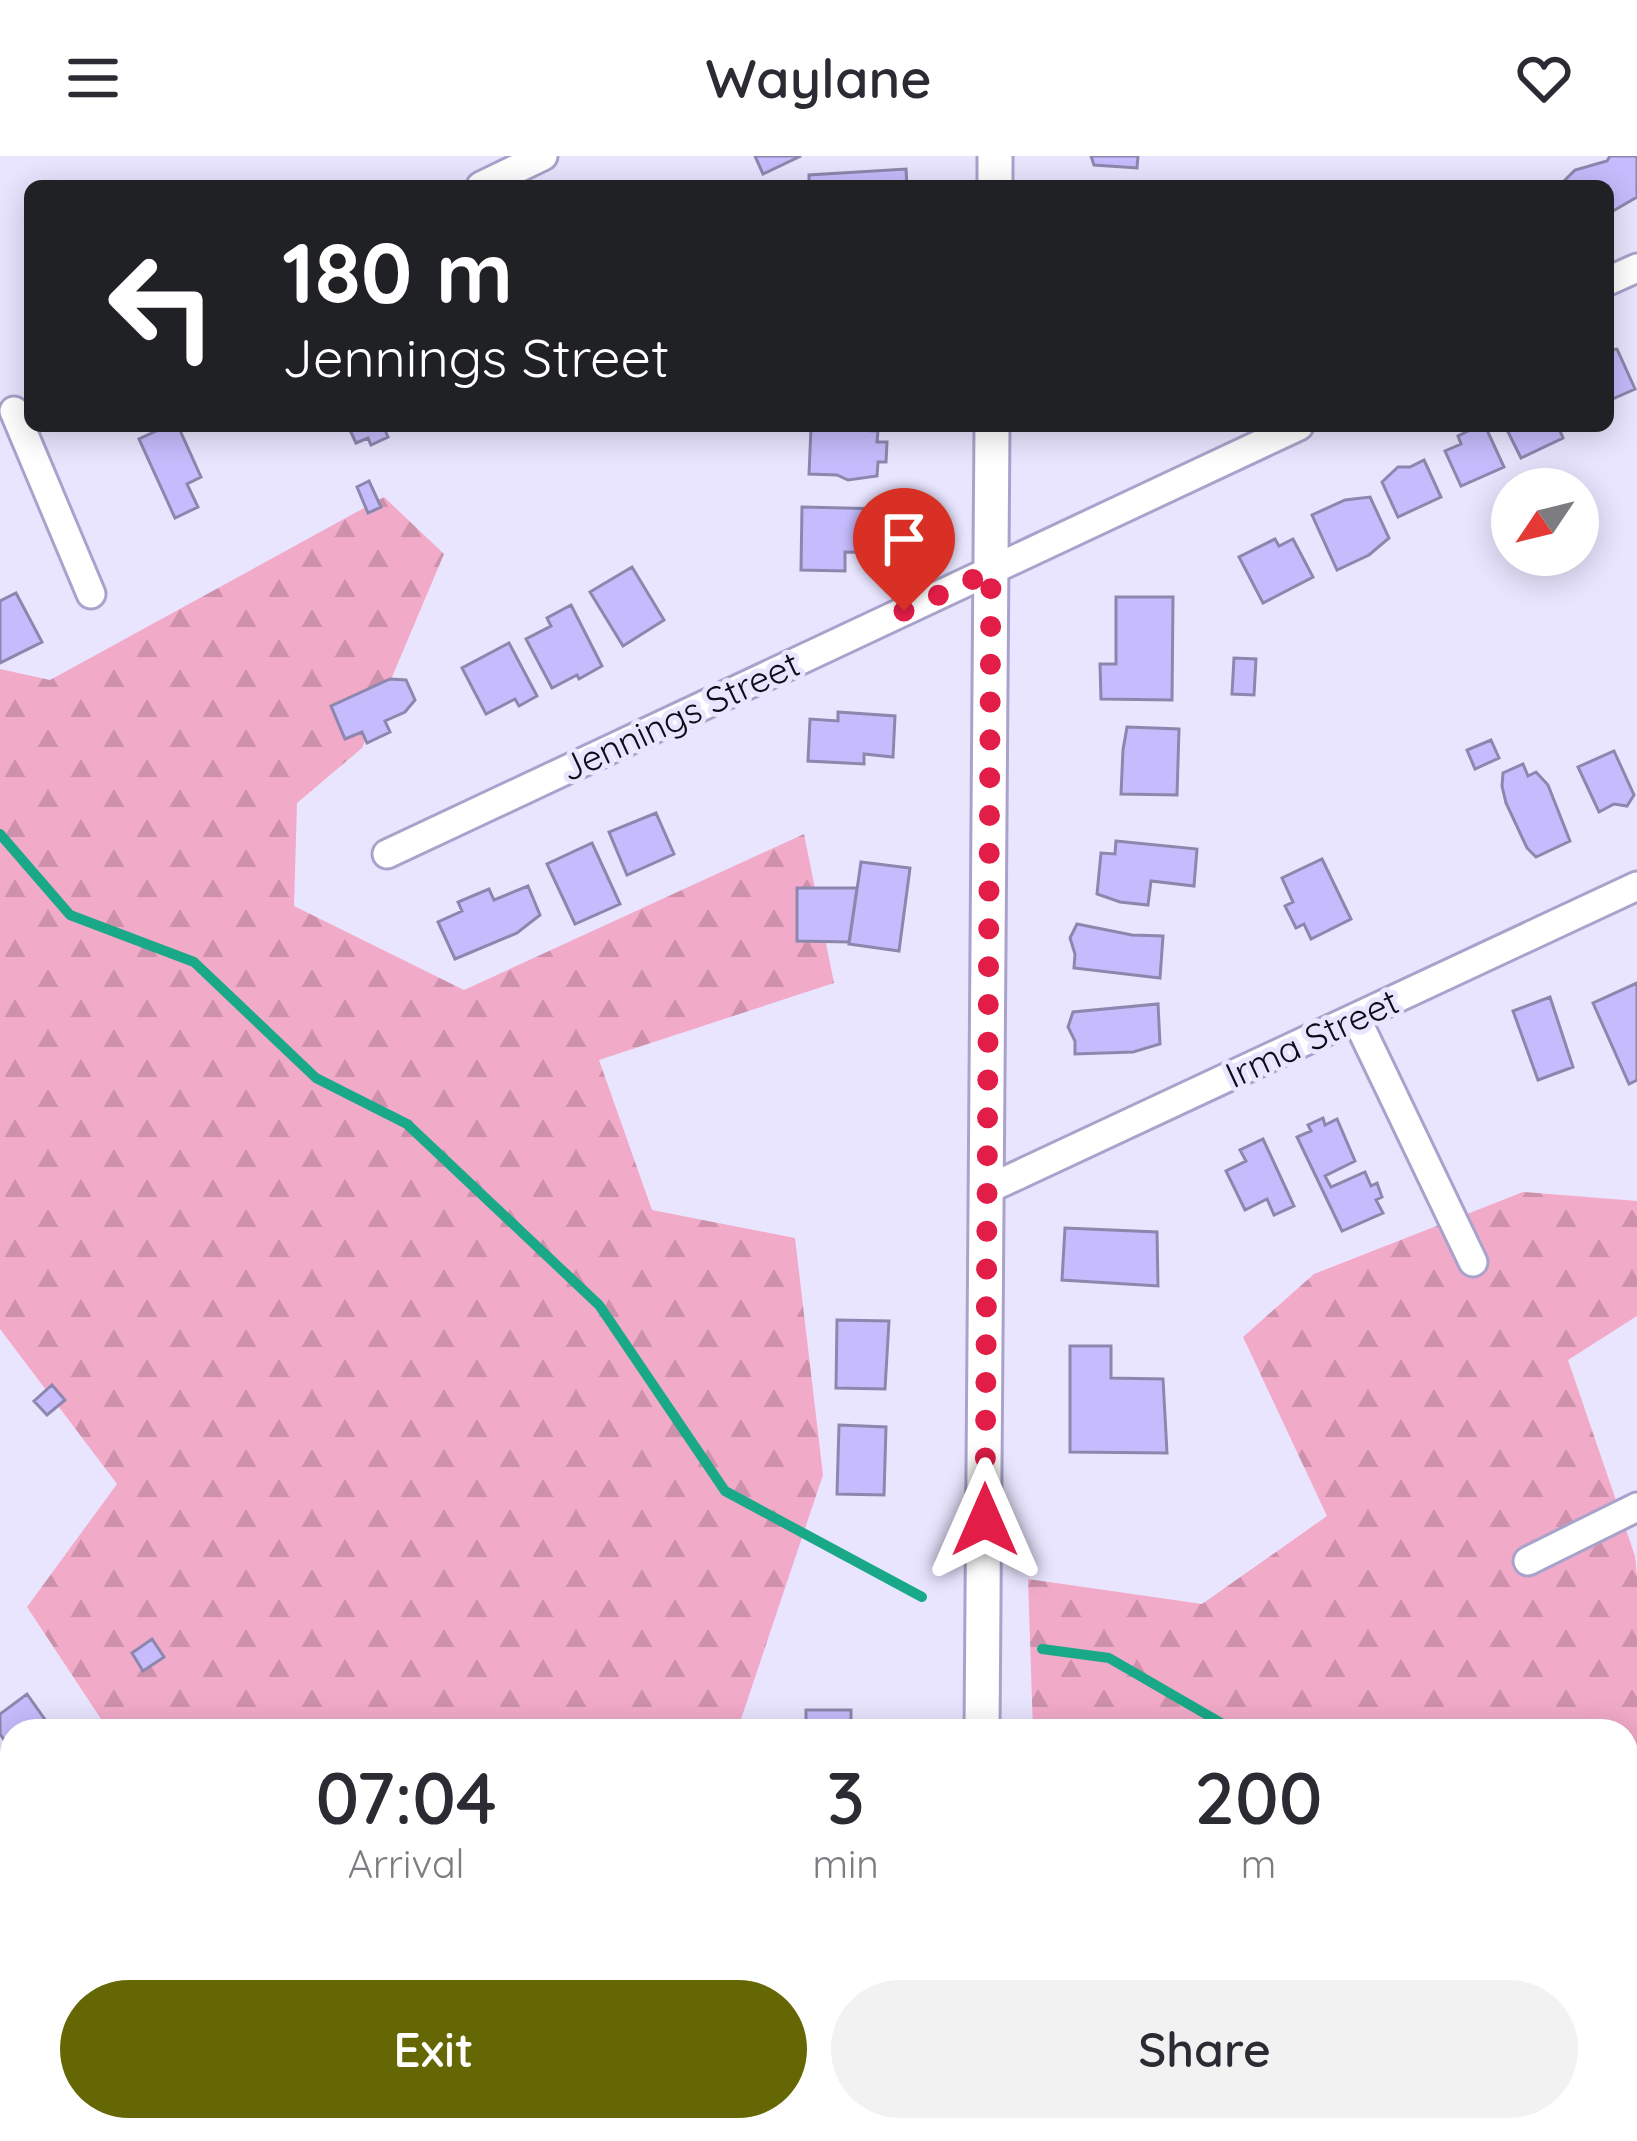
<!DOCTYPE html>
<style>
body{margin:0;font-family:Quicksand,sans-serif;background:#f2f2f3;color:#2b2b33;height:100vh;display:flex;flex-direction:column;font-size:45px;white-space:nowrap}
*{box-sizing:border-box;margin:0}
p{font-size:39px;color:#7c7c81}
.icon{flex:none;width:66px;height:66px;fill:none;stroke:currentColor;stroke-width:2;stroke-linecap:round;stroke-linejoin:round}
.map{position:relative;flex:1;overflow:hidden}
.panel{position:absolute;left:0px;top:1563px;width:1638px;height:423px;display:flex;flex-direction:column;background:#fff;border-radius:36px 36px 0 0;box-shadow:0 6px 30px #0003}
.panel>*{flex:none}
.banner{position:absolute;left:24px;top:24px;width:1590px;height:252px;border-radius:18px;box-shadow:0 6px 30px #0003;background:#202124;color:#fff;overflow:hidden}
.needle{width:78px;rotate:235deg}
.tools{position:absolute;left:1491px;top:312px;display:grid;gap:24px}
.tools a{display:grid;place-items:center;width:108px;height:108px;border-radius:50%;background:#fff;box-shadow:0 6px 30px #0003;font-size:60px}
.pin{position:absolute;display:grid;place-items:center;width:102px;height:102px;color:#fff;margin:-123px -51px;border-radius:50% 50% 50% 0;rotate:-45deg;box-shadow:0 0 12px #0007}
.pin .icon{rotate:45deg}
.me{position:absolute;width:132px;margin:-66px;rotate:0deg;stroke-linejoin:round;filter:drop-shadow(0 0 9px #0008)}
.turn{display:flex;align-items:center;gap:42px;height:252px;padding:0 60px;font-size:54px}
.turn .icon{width:156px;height:156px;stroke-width:2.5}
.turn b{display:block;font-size:84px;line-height:102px}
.eta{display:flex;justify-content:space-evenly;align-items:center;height:204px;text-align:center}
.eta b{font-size:72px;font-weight:600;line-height:84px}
.button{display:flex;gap:24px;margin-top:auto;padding:24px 60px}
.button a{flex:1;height:138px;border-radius:72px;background:#646703;color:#fff;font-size:48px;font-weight:600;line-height:138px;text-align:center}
.button a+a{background:#f2f2f3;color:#2b2b33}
header{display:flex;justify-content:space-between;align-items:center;height:156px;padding:0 60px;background:#fff;font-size:54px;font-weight:600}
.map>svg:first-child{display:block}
.forest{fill:url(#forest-firs)}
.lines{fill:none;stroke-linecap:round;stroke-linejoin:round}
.stream{stroke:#19a988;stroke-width:10}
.building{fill:#c6bcfd;stroke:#8d87ad;stroke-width:3}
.minor-casing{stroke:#a9a3cb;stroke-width:33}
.tertiary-casing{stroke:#a9a3cb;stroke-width:39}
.minor{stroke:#fff;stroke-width:27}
.tertiary{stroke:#fff;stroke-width:33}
.route{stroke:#e11d48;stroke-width:21;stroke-dasharray:0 37.8}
.labels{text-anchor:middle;stroke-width:10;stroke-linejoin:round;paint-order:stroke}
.street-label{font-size:36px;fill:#0e0c19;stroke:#e9e5ff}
</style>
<header><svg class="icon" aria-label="menu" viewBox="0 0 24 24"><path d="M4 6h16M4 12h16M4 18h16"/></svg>Waylane<svg class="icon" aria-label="heart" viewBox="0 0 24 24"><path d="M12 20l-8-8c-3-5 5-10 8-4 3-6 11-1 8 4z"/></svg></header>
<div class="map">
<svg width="1637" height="1985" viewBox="0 0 1637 1985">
<defs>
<pattern id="forest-firs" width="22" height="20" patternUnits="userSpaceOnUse" patternTransform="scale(3)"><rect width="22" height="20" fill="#f2aac9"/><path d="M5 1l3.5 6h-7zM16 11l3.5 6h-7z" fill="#ce91ac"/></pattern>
</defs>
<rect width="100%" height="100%" fill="#e9e5ff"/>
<!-- forest -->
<path class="forest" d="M384 341 444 398 362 592 297 647 294 750 464 834 804 678 834 827 599 904 652 1054 795 1082 823 1319 737 1575H109L27 1451 117 1328 0 1173V513L50 524Z
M1523 1036 1637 1045V1160L1568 1204 1635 1400 1637 1420V1985H1204L1199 1974H1626V1575H1033L1028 1423 1202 1448 1327 1360 1243 1181 1314 1118Z
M376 1974H661L660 1985H383Z"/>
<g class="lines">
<!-- stream -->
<path class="stream" d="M0 678 70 759 194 806 316 922 407 968 599 1149 725 1335 922 1441
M1042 1493 1109 1502 1235 1575"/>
</g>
<!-- building -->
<path class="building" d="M755 0H801L763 18Z
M1091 0H1138L1137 12 1094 9Z
M1610 0H1637V41L1608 58V30H1554L1564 25 1575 14 1607 5Z
M906 13 907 30H809V19Z
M1617 193 1635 233 1608 245V194Z
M167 270H178L201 321 187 328 198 351 175 362 139 283Z
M348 270H393L385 274 388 281 371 289 368 282 356 287Z
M1505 270H1558L1563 282 1521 302Z
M811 272 878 275 877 286H887L886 306H878L877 320 848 324 837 319 809 318Z
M1470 274H1487L1504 311 1461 330 1445 295 1461 288 1458 280Z
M1424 304 1441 341 1398 361 1382 326 1398 311H1410Z
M369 325 381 351 368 357 357 331Z
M1370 341 1389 382 1369 399 1337 414 1312 359 1345 344Z
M802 351 886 353 885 397 845 396V415L801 414Z
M1275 383 1279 390 1293 383 1313 421 1263 447 1239 401Z
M632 411 664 464 623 490 590 436Z
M16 437 42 486 0 507V445Z
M1116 441H1173L1172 544 1101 543 1100 508H1116Z
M571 449 602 510 579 523 577 519 552 532 526 483 551 470 547 462Z
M509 487 537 540 519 550 515 543 486 558 462 512Z
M1234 502 1256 503 1254 539 1232 538Z
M390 523 406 524 415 544 405 556 385 565 390 576 367 587 362 576 345 583 331 550Z
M838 556 895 560 893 601 864 598V608L808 605 810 563 838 565Z
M1127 571 1179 573 1177 639 1121 638 1123 594Z
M1491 584 1499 602 1475 613 1467 594Z
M1614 595 1634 639 1627 650 1614 648 1599 656 1578 611Z
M1523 608 1528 620 1536 616 1548 629 1570 685 1536 701 1527 692 1506 647 1502 630 1503 617Z
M656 657 674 698 627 719 609 676Z
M1116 685 1197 693 1194 730 1151 725 1148 749 1120 746 1097 738 1101 697 1115 698Z
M592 687 620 748 575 768 547 708Z
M1322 703 1351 763 1311 783 1304 768 1296 772 1285 750 1293 746 1282 722Z
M861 706 910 712 899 795 849 788Z
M528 730 540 759 517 777 455 803 438 766 462 755 458 746 489 733 494 744Z
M797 732H857L849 786 797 785Z
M1077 768 1132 779 1163 780 1160 822 1074 812 1075 798 1070 782Z
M1637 827V924L1629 928 1593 847Z
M1550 841 1573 911 1538 924 1513 855Z
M1158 848 1160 888 1133 896 1075 898V885L1068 871 1073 856Z
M1323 962 1325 969 1337 963 1355 1005 1325 1020 1331 1031 1365 1016 1371 1030 1377 1027 1382 1041 1376 1044 1383 1057 1342 1075 1297 981 1311 975 1308 969Z
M1263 983 1294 1050 1274 1059 1267 1043 1245 1054 1226 1015 1246 1005 1240 994Z
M1065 1072 1157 1076 1158 1130 1062 1124Z
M837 1164 889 1165 885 1233 836 1232Z
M1070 1190H1111V1222L1163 1223 1167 1297 1070 1296Z
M52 1229 65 1244 47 1259 34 1245Z
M839 1269 886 1271 884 1339 837 1338Z
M152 1483 164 1501 143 1515 132 1497Z
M27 1538 53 1575H12V1595L0 1578V1558Z
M806 1554H851V1575H806Z
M0 1918 12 1934V1974H41L47 1983 43 1985H0Z
M278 1974H332L341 1985H281L275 1976Z
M727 1974H770L767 1985H724Z
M811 1974H861L858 1985H786L788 1978 809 1983Z"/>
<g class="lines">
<!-- minor casing -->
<g class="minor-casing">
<path id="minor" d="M481 30 543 0
M1608 125 1637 112
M14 255 91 438
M387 698 1299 270
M1356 862 1473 1106
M986 1034 1637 730
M1528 1405 1637 1351
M0 1755 12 1772
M155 1974 162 1985"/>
</g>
<!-- tertiary casing -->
<g class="tertiary-casing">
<path id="tertiary" d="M995 30V0
M982 1575 992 270
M963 1985 965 1974"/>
</g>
<!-- minor -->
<use href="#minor" class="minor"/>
<!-- tertiary -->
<use href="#tertiary" class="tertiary"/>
</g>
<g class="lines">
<!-- route -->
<path class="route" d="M904 455 991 415 985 1364"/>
</g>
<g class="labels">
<!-- street labels -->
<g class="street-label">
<text transform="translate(680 560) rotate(-25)" y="13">Jennings Street</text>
<text transform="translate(1312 882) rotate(-25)" y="13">Irma Street</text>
</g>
</g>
</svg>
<div class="tools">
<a><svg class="needle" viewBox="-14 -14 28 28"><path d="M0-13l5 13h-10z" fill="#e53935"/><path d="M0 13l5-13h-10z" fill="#7c7c81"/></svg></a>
</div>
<div class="pin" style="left:904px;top:455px;background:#d93025"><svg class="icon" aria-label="arrive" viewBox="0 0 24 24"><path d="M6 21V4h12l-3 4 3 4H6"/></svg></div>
<svg class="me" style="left:985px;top:1364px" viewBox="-20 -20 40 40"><path d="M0-17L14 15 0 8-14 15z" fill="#e11d48" stroke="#fff" stroke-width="4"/></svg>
<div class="banner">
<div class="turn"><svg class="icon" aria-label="left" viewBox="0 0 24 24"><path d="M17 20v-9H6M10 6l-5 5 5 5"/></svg><div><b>180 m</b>Jennings Street</div></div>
</div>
<section class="panel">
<div class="eta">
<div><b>07:04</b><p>Arrival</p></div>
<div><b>3</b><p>min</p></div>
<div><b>200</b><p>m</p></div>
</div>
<div class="button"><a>Exit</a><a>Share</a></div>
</section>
</div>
